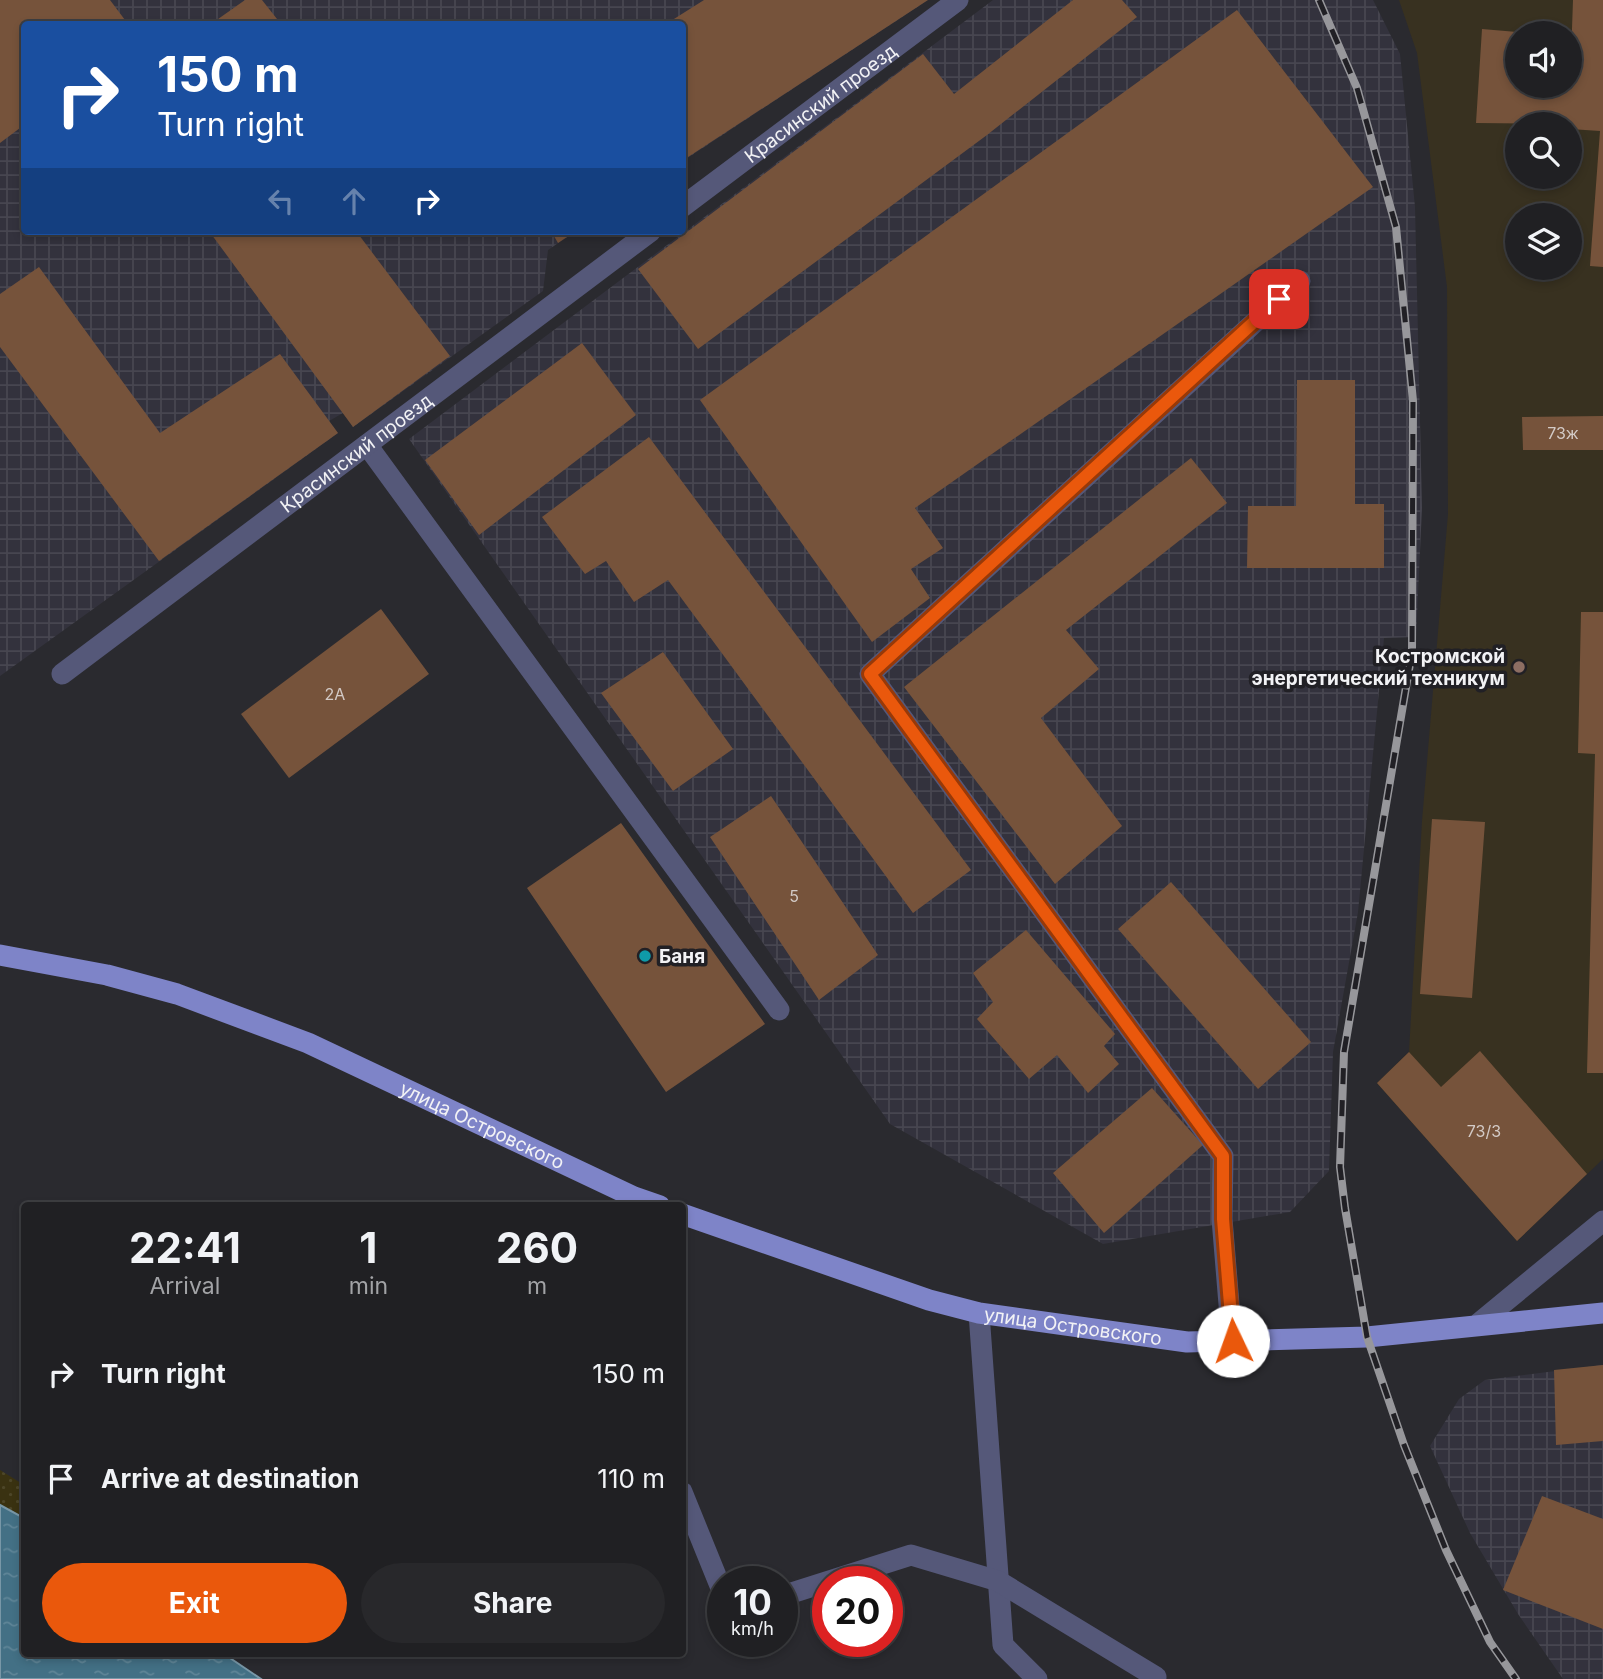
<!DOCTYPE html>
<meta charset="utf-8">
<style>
body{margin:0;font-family:Inter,sans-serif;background:#28282b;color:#f1f3f6;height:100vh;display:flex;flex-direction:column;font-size:26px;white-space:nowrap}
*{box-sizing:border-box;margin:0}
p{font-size:23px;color:#a2a3a6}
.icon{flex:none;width:38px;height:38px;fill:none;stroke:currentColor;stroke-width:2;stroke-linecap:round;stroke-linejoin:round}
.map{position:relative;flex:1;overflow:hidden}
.sheet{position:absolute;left:21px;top:1202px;width:665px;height:455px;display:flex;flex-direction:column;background:#202023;border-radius:7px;box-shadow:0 4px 10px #0003,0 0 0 2px #3d3e41}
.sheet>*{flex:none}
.top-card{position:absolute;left:21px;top:21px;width:665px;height:214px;border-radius:7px;box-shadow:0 4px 10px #0003,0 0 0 2px #3d3e41;background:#1a4fa0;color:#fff;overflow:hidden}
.controls{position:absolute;left:1505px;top:21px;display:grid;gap:14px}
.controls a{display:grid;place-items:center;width:77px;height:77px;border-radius:50%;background:#202023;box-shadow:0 4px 10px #0003,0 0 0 2px #3d3e41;font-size:35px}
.speed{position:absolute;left:707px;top:1566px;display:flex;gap:14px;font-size:35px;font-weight:700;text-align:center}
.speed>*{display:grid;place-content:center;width:91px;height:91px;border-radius:50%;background:#202023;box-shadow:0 4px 10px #0003,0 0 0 2px #3d3e41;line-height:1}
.speed small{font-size:18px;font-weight:400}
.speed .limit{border:10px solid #d22;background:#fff;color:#111}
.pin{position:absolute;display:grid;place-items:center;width:60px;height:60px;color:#fff;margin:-30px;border-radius:14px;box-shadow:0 4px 10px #0006}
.me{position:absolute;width:77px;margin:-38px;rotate:357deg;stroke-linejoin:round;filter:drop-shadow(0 0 5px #0008)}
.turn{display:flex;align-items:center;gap:24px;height:147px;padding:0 21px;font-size:32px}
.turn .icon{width:91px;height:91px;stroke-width:2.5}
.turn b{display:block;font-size:49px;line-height:60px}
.lanes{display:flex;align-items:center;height:66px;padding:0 21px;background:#0003;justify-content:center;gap:35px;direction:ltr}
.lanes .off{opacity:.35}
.eta{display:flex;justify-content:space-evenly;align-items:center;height:119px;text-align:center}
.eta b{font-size:42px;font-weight:700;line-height:49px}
.action{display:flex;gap:14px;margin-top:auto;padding:14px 21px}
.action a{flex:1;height:80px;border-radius:42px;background:#ea580c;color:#fff;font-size:28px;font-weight:700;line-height:80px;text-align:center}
.action a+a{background:#28282b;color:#f1f3f6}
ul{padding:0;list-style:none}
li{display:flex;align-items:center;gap:21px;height:105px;padding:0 21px}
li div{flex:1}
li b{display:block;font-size:26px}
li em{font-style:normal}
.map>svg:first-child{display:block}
.industrial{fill:url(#industrial-grid)}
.education{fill:#383120;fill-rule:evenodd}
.sand{fill:url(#sand-dots)}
.water{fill:url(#water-ripples);stroke:#7897a7;stroke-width:2}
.building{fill:#76533b}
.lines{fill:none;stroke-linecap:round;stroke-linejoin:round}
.minor{stroke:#555879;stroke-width:21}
.major{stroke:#7e84c8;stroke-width:21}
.rail-casing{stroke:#97979b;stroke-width:8}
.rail{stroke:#212025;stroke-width:5;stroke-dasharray:16;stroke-linecap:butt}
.route-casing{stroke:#983908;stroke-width:18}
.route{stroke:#ea580c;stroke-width:12}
.education-dot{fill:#8d6e63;stroke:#212025;stroke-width:2.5}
.culture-dot{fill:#0f9aa8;stroke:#212025;stroke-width:2.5}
.labels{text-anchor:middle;stroke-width:7;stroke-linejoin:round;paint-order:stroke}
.number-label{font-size:16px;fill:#d3cac6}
.street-label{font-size:19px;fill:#f2f2f5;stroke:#212025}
.poi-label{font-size:19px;font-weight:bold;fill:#f2f2f5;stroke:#212025;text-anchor:end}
</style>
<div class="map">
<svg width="1603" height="1679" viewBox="0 0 1603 1679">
<defs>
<pattern id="industrial-grid" width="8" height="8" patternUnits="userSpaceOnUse" patternTransform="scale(1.75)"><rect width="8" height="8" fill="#33323d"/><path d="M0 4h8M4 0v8" fill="none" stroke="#474650"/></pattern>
<pattern id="sand-dots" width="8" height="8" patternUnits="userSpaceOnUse" patternTransform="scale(1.75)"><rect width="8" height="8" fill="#3a3211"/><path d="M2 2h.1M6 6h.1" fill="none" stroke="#4d4628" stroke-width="1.8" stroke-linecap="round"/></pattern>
<pattern id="water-ripples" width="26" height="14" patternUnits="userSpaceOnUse" patternTransform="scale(1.75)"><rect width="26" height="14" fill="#437085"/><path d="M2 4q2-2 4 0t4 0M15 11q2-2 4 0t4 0" fill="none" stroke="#5f8597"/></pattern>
</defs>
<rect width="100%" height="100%" fill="#2a2a2f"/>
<!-- industrial -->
<path class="industrial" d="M0 0H928L683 161 682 24H24V231H576L548 250 543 291 353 427 343 413 329 421 338 433 0 676Z
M993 0H1373L1400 54 1415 207 1422 508 1416 637 1384 638 1358 912 1333 1052 1329 1171 1290 1212 1103 1244 890 1124 409 439Z
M1603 1365V1679H1563L1518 1614 1470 1533 1430 1446 1459 1399 1485 1380Z"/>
<!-- education -->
<path class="education" d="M1399 0H1603V1159L1517 1241 1377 1083 1409 1052 1422 821 1448 514 1447 287 1417 53ZM1517 33H1570V86H1517ZM1517 124H1570V177H1517ZM1517 215H1570V268H1517Z"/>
<!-- sand -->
<path class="sand" d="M0 1470 24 1485V1518L0 1505Z"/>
<!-- water -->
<path class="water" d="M0 1505 24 1518V1654H224L261 1679H0Z"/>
<!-- building -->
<path class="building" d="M0 0H110L128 24H24V125L0 143Z
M245 0H262L281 24H211Z
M704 0H928L682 161V24H666Z
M1073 0H1122L1137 17 987 135 698 349 638 269 923 54 954 94Z
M1573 0H1603V267L1590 266 1600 131 1570 129V124L1476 123 1482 29 1517 32V86H1570Z
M1237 10 1373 187 915 508 943 548 911 569 930 598 872 642 700 400Z
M209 231H356L450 356 353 427Z
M551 231H576L558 243Z
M39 267 160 433 280 354 338 433 159 561 0 347V294Z
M582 343 636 415 479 535 425 460Z
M1297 380H1355V504H1384V568H1247L1248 506H1296Z
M1603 416V450H1523L1522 417Z
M649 437 971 870 913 913 668 580 634 602 606 561 585 574 542 517Z
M1191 458 1227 503 1066 630 1099 669 1041 718 1122 826 1055 884 904 687Z
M381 609 429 674 289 778 241 714Z
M1581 612H1603V1073H1587L1595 754 1578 753Z
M663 652 733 749 673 791 601 693Z
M771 796 878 955 819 1000 710 837Z
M1432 819 1485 822 1472 998 1420 994Z
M621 823 765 1024 666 1092 527 888Z
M1171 882 1311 1042 1258 1089 1118 929Z
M1026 930 1115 1034 1104 1046 1119 1064 1088 1093 1057 1055 1029 1079 977 1019 993 1002 973 973Z
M1480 1051 1587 1174 1517 1241 1377 1083 1409 1052 1441 1087Z
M1152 1088 1203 1145 1104 1233 1053 1173Z
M1603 1365V1441L1556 1445 1554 1370Z
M1542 1496 1603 1519V1629L1503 1590Z"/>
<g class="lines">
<!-- minor -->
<g class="minor">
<path id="s1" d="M682 207 958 0"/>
<path d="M367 445 779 1010"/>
<path id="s2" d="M62 674 651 231"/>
<path d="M979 1313 1003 1645 1037 1679"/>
<path d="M1479 1323 1603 1221"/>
<path d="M1232 1341 1222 1219 1223 1156 870 674 1300 281"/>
<path d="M682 1492 723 1593"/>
<path d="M782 1596 911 1555 998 1581 1156 1677"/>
</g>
<!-- major -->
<g class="major">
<path id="s3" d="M0 955 107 975 177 994 308 1043 634 1197 660 1206"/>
<path id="s4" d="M682 1214 929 1300 979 1313 1187 1342 1367 1337 1603 1313"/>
</g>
<!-- rail casing -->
<g class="rail-casing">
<path id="rail" d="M1319 0 1357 88 1396 227 1413 401 1412 652 1344 1052 1340 1167 1345 1208 1367 1337 1404 1445 1446 1550 1490 1642 1516 1679"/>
</g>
<!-- rail -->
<use href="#rail" class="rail"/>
</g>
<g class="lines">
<!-- route casing -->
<g class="route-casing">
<path id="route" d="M1233 1341 1223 1219V1156L870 674 1279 299"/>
</g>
<!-- route -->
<use href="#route" class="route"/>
</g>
<!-- markers -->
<circle class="education-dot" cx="1519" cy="667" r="7"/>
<circle class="culture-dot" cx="645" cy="956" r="7"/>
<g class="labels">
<!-- number labels -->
<g class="number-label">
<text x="1563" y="439">73ж</text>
<text x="335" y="700">2А</text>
<text x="794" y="902">5</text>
<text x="1484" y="1137">73/3</text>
</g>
<!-- street labels -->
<g class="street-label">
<text dy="7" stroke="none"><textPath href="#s1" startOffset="173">Красинский проезд</textPath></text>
<text dy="7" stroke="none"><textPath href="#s2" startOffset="368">Красинский проезд</textPath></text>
<text dy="7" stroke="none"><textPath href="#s3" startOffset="514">улица Островского</textPath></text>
<text dy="7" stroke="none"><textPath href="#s4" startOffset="408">улица Островского</textPath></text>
</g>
<!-- poi labels -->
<g class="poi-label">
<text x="1505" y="663">Костромской<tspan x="1505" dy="22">энергетический техникум</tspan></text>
<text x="659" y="963" text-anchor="start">Баня</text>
</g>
</g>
</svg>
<div class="controls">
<a><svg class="icon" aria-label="sound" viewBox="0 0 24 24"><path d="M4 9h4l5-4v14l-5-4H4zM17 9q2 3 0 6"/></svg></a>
<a><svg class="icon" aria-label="search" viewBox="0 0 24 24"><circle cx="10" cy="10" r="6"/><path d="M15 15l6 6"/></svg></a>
<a><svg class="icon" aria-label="layers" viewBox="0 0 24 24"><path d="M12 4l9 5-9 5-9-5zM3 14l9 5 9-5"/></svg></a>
</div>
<div class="speed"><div>10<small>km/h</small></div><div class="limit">20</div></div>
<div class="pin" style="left:1279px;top:299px;background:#d93025"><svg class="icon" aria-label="arrive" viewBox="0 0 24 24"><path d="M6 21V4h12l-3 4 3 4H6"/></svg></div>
<svg class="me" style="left:1233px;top:1341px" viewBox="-20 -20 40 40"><circle r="19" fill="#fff"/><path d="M0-13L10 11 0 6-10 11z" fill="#ea580c"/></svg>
<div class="top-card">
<div class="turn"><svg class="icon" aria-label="right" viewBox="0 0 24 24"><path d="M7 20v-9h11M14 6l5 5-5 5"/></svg><div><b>150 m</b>Turn right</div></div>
<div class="lanes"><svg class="icon off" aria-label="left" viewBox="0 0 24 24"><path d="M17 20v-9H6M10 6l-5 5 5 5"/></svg><svg class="icon off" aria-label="ahead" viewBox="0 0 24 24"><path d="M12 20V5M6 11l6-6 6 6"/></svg><svg class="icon" aria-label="right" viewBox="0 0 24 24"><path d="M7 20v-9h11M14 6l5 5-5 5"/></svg></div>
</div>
<section class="sheet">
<div class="eta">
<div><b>22:41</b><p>Arrival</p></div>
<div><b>1</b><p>min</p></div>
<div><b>260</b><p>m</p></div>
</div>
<ul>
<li><svg class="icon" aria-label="right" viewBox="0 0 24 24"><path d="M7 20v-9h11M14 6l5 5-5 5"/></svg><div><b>Turn right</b></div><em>150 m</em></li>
<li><svg class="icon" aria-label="arrive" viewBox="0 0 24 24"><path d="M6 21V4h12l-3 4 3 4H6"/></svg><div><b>Arrive at destination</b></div><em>110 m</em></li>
</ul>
<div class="action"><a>Exit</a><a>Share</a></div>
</section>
</div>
